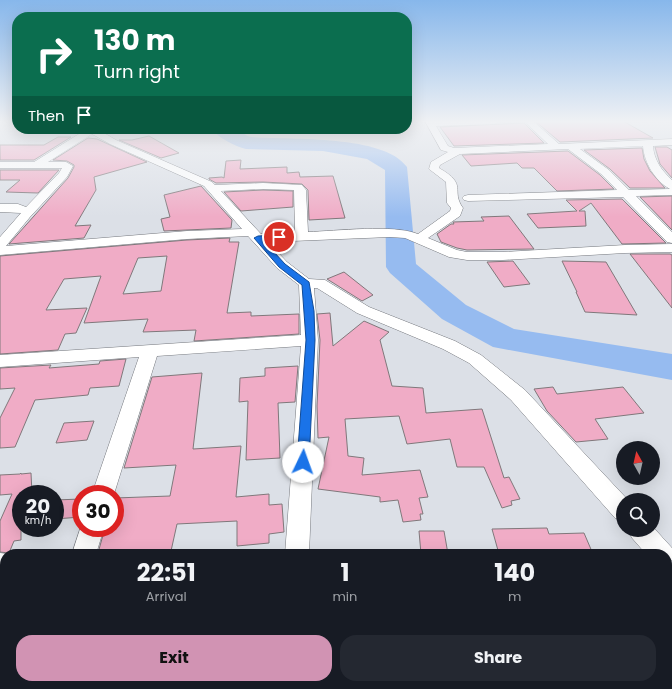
<!DOCTYPE html>
<style>
body{margin:0;font-family:Poppins,sans-serif;background:#242831;color:#f1f3f6;height:100vh;display:flex;flex-direction:column;font-size:15px;white-space:nowrap}
*{box-sizing:border-box;margin:0}
p{font-size:13px;color:#9ea1a6}
.icon{flex:none;width:22px;height:22px;fill:none;stroke:currentColor;stroke-width:2;stroke-linecap:round;stroke-linejoin:round}
.map{position:relative;flex:1;overflow:hidden}
.panel{position:absolute;left:0px;top:549px;width:672px;height:140px;display:flex;flex-direction:column;background:#171b24;border-radius:16px 16px 0 0;box-shadow:0 4px 16px #0002}
.panel>*{flex:none}
.banner{position:absolute;left:12px;top:12px;width:400px;height:122px;border-radius:16px;box-shadow:0 4px 16px #0002;background:#0b6e4f;color:#fff;overflow:hidden}
.needle{width:26px;rotate:352deg}
.tools{position:absolute;left:616px;top:441px;display:grid;gap:8px}
.tools a{display:grid;place-items:center;width:44px;height:44px;border-radius:50%;background:#171b24;box-shadow:0 4px 16px #0002;font-size:20px}
.speed{position:absolute;left:12px;top:485px;display:flex;gap:8px;font-size:20px;font-weight:700;text-align:center}
.speed>*{display:grid;place-content:center;width:52px;height:52px;border-radius:50%;background:#171b24;box-shadow:0 4px 16px #0002;line-height:1}
.speed small{font-size:10px;font-weight:400}
.speed .limit{border:6px solid #d22;background:#fff;color:#111}
.pin{position:absolute;display:grid;place-items:center;width:34px;height:34px;color:#fff;margin:-17px;border:2px solid #fff;border-radius:50%;box-shadow:0 1px 4px #0007}
.me{position:absolute;width:44px;margin:-22px;rotate:3deg;stroke-linejoin:round;filter:drop-shadow(0 0 3px #0008)}
.turn{display:flex;align-items:center;gap:14px;height:84px;padding:0 16px;font-size:18px}
.turn .icon{width:52px;height:52px;stroke-width:2.5}
.turn b{display:block;font-size:28px;line-height:34px}
.then{display:flex;align-items:center;height:38px;padding:0 16px;background:#0003;gap:8px;font-size:15px}
.eta{display:flex;justify-content:space-evenly;align-items:center;height:68px;text-align:center}
.eta b{font-size:24px;font-weight:700;line-height:28px}
.button{display:flex;gap:8px;margin-top:auto;padding:8px 16px}
.button a{flex:1;height:46px;border-radius:16px;background:#d193b3;color:#111;font-size:16px;font-weight:700;line-height:46px;text-align:center}
.button a+a{background:#242831;color:#f1f3f6}
.map>svg:first-child{display:block}
.lines{fill:none;stroke-linecap:round;stroke-linejoin:round}
.river{fill:#96bbf0;fill-rule:evenodd}
.building{fill:#f0acc6;stroke:#80787b;fill-rule:evenodd}
.street-casing{stroke:#75787e;stroke-width:1}
.street{fill:#fff;fill-rule:evenodd}
.route{fill:#1a73e8;stroke:#114b97}
</style>
<div class="map">
<svg width="672" height="689" viewBox="0 0 672 689">
<rect width="100%" height="100%" fill="#dce0e7"/>
<g class="lines">
<!-- river -->
<path class="river" d="M212 129C219 129 229 127 236 129 242 131 246 137 252 137 288 140 384 134 407 167L416 264 466 305 514 329 672 354V380L493 347 442 319 390 273 386 267 385 170 367 159 323 151 246 149C235 146 218 138 212 129Z"/>
</g>
<!-- building -->
<path class="building" d="M535 121H623L653 138 560 142Z
M524 123 544 143 454 146 440 127Z
M149 136 179 153 161 158 119 140H132Z
M58 137H71L34 160H0V145H44Z
M88 138 97 139 147 162 94 177 96 190 75 226 91 225 84 238 9 244 68 178 74 167V165L67 161 53 160Z
M655 147H667L672 150V178L660 164Z
M642 148 644 159 650 171 665 188H630L610 169 584 150Z
M568 151 600 175 614 189 557 191 534 168H522L517 163 471 166 462 155Z
M241 160 240 169 287 167V173L299 172 300 177 333 176 345 218 309 220 308 190 302 184 263 182 216 183 209 179V178L222 177 224 178 226 161Z
M0 170H59L38 193 6 192 20 180H0Z
M201 186 232 220 231 228 164 231 161 219 170 217 164 195Z
M263 190 293 191V207L241 211 224 192Z
M672 196V230L640 197Z
M622 199 666 243 622 244 591 203 579 211H585L586 226 538 228 527 214 577 211 566 200Z
M509 216 534 249 467 250 457 248 441 242 437 234 451 224H454L453 222 484 221 481 217Z
M230 238 229 242H239L227 313 251 312V316L299 314V334L194 341 196 330 143 332 148 319 84 323 101 276 64 279 46 310 87 308 76 333 65 334 58 350 0 354V256L187 240ZM167 256 161 291 123 294 138 258Z
M630 254H670L672 255V308Z
M513 261 530 284 504 287 487 262Z
M562 261 606 262 637 315 585 312 576 292H577Z
M344 272 373 295 362 301 327 279Z
M330 313 333 346 364 321 389 332 380 340 392 386 423 388 426 413 482 409 504 478 509 477 520 499 511 501 512 505 502 508 484 467H457L450 439 407 444 399 416 345 419 348 456 364 458 362 475 420 470 428 497 419 498 423 514H420L421 520 403 522 398 500 380 502V497L318 489 329 437 318 438 317 406 320 340 317 314Z
M126 359 119 386 90 388 88 395 35 400 15 447 0 448V418L15 388 0 389V368L51 365 49 368 99 364 100 361Z
M298 366 295 402 278 403 280 458 246 460 248 401 239 402 240 378 265 376V368Z
M202 373 193 449 241 446 236 497 269 494V505L282 504 284 532 269 534V543L237 546V521L177 524 171 551 98 553 105 528H115V498L170 496 176 465 124 468 152 377Z
M553 387 557 394 623 387 644 413 595 419 608 439 576 442 547 411 534 389Z
M94 421 87 440 56 443 64 423Z
M21 473V474L31 473 32 494H21V540L14 541 9 553 0 552V521L12 494 0 495V475L20 474Z
M81 499V517L55 519V500Z
M547 528 549 534 584 533 593 554H499L492 529Z
M419 531H444L448 554H421Z"/>
<g class="lines">
<!-- street casing -->
<g class="street-casing">
<path id="street" d="M425 121H499L495 124 436 126 448 146 454 148 548 144 524 121H533L559 144 672 139V145L653 146C654 160 662 171 672 180V195L636 196 672 232V243L667 242 623 197 468 201 464 200 462 198 464 196 468 195 617 190 601 174 568 149 460 154 440 165 439 168C469 185 450 190 463 208L460 216 428 238 457 250 467 252H503L625 245 672 244V252L625 253 503 260H467L449 257 405 238 390 237 268 242 287 262 309 279 325 280 369 307 455 341 481 355 525 390 628 500H623V521L615 518 511 400 469 363 443 349 357 313 317 288H314L318 340 309 554H285L301 346 157 356 114 494H92L139 357 0 367V355L301 335 299 285 277 268 248 236 187 239 0 255V237L21 213 0 212V204H18L26 207 59 173 62 168H0V162H34L87 129H97L116 140 212 182 215 185 263 183 302 185 306 190 308 232C336 231 394 224 418 234L450 211 451 208 447 203 446 182 429 169 431 162 448 152 441 150ZM92 134 110 144 204 186 242 229 187 231 6 246 30 217 67 177 73 166 66 162H48ZM643 146C644 162 655 181 670 189L629 190 609 170 580 149ZM263 189 294 190 295 233 261 234 221 191Z
M81 526V528H104L96 554H72Z
M653 527 672 548V560L668 563 672 564V590L667 589V554H646L632 538 628 530H653Z
M0 553 8 554H5V577H0Z
M47 684H77L75 689H45Z
M289 684H319L320 689H290Z"/>
</g>
<!-- street -->
<use href="#street" class="street"/>
</g>
<!-- sky -->
<linearGradient id="sky" x2="0" y2="1"><stop stop-color="#87b7eb"/><stop offset="0.56" stop-color="#eff1f4"/><stop offset="1" stop-color="#eff1f4" stop-opacity="0"/></linearGradient>
<rect width="672" height="217" fill="url(#sky)"/>
<!-- route -->
<path class="route" d="M279 235H281V238L263 240 285 264 309 282 314 311 315 340 309 462 307 466 303 467 299 466 297 462 306 340 302 285 279 267 254 238 258 236Z"/>
</svg>
<div class="tools">
<a><svg class="needle" viewBox="-14 -14 28 28"><path d="M0-13l5 13h-10z" fill="#e53935"/><path d="M0 13l5-13h-10z" fill="#9ea1a6"/></svg></a>
<a><svg class="icon" aria-label="search" viewBox="0 0 24 24"><circle cx="10" cy="10" r="6"/><path d="M15 15l6 6"/></svg></a>
</div>
<div class="speed"><div>20<small>km/h</small></div><div class="limit">30</div></div>
<div class="pin" style="left:279px;top:237px;background:#d93025"><svg class="icon" aria-label="arrive" viewBox="0 0 24 24"><path d="M6 21V4h12l-3 4 3 4H6"/></svg></div>
<svg class="me" style="left:303px;top:462px" viewBox="-20 -20 40 40"><circle r="19" fill="#fff"/><path d="M0-13L10 11 0 6-10 11z" fill="#1a73e8"/></svg>
<div class="banner">
<div class="turn"><svg class="icon" aria-label="right" viewBox="0 0 24 24"><path d="M7 20v-9h11M14 6l5 5-5 5"/></svg><div><b>130 m</b>Turn right</div></div>
<div class="then">Then<svg class="icon" aria-label="arrive" viewBox="0 0 24 24"><path d="M6 21V4h12l-3 4 3 4H6"/></svg></div>
</div>
<section class="panel">
<div class="eta">
<div><b>22:51</b><p>Arrival</p></div>
<div><b>1</b><p>min</p></div>
<div><b>140</b><p>m</p></div>
</div>
<div class="button"><a>Exit</a><a>Share</a></div>
</section>
</div>
